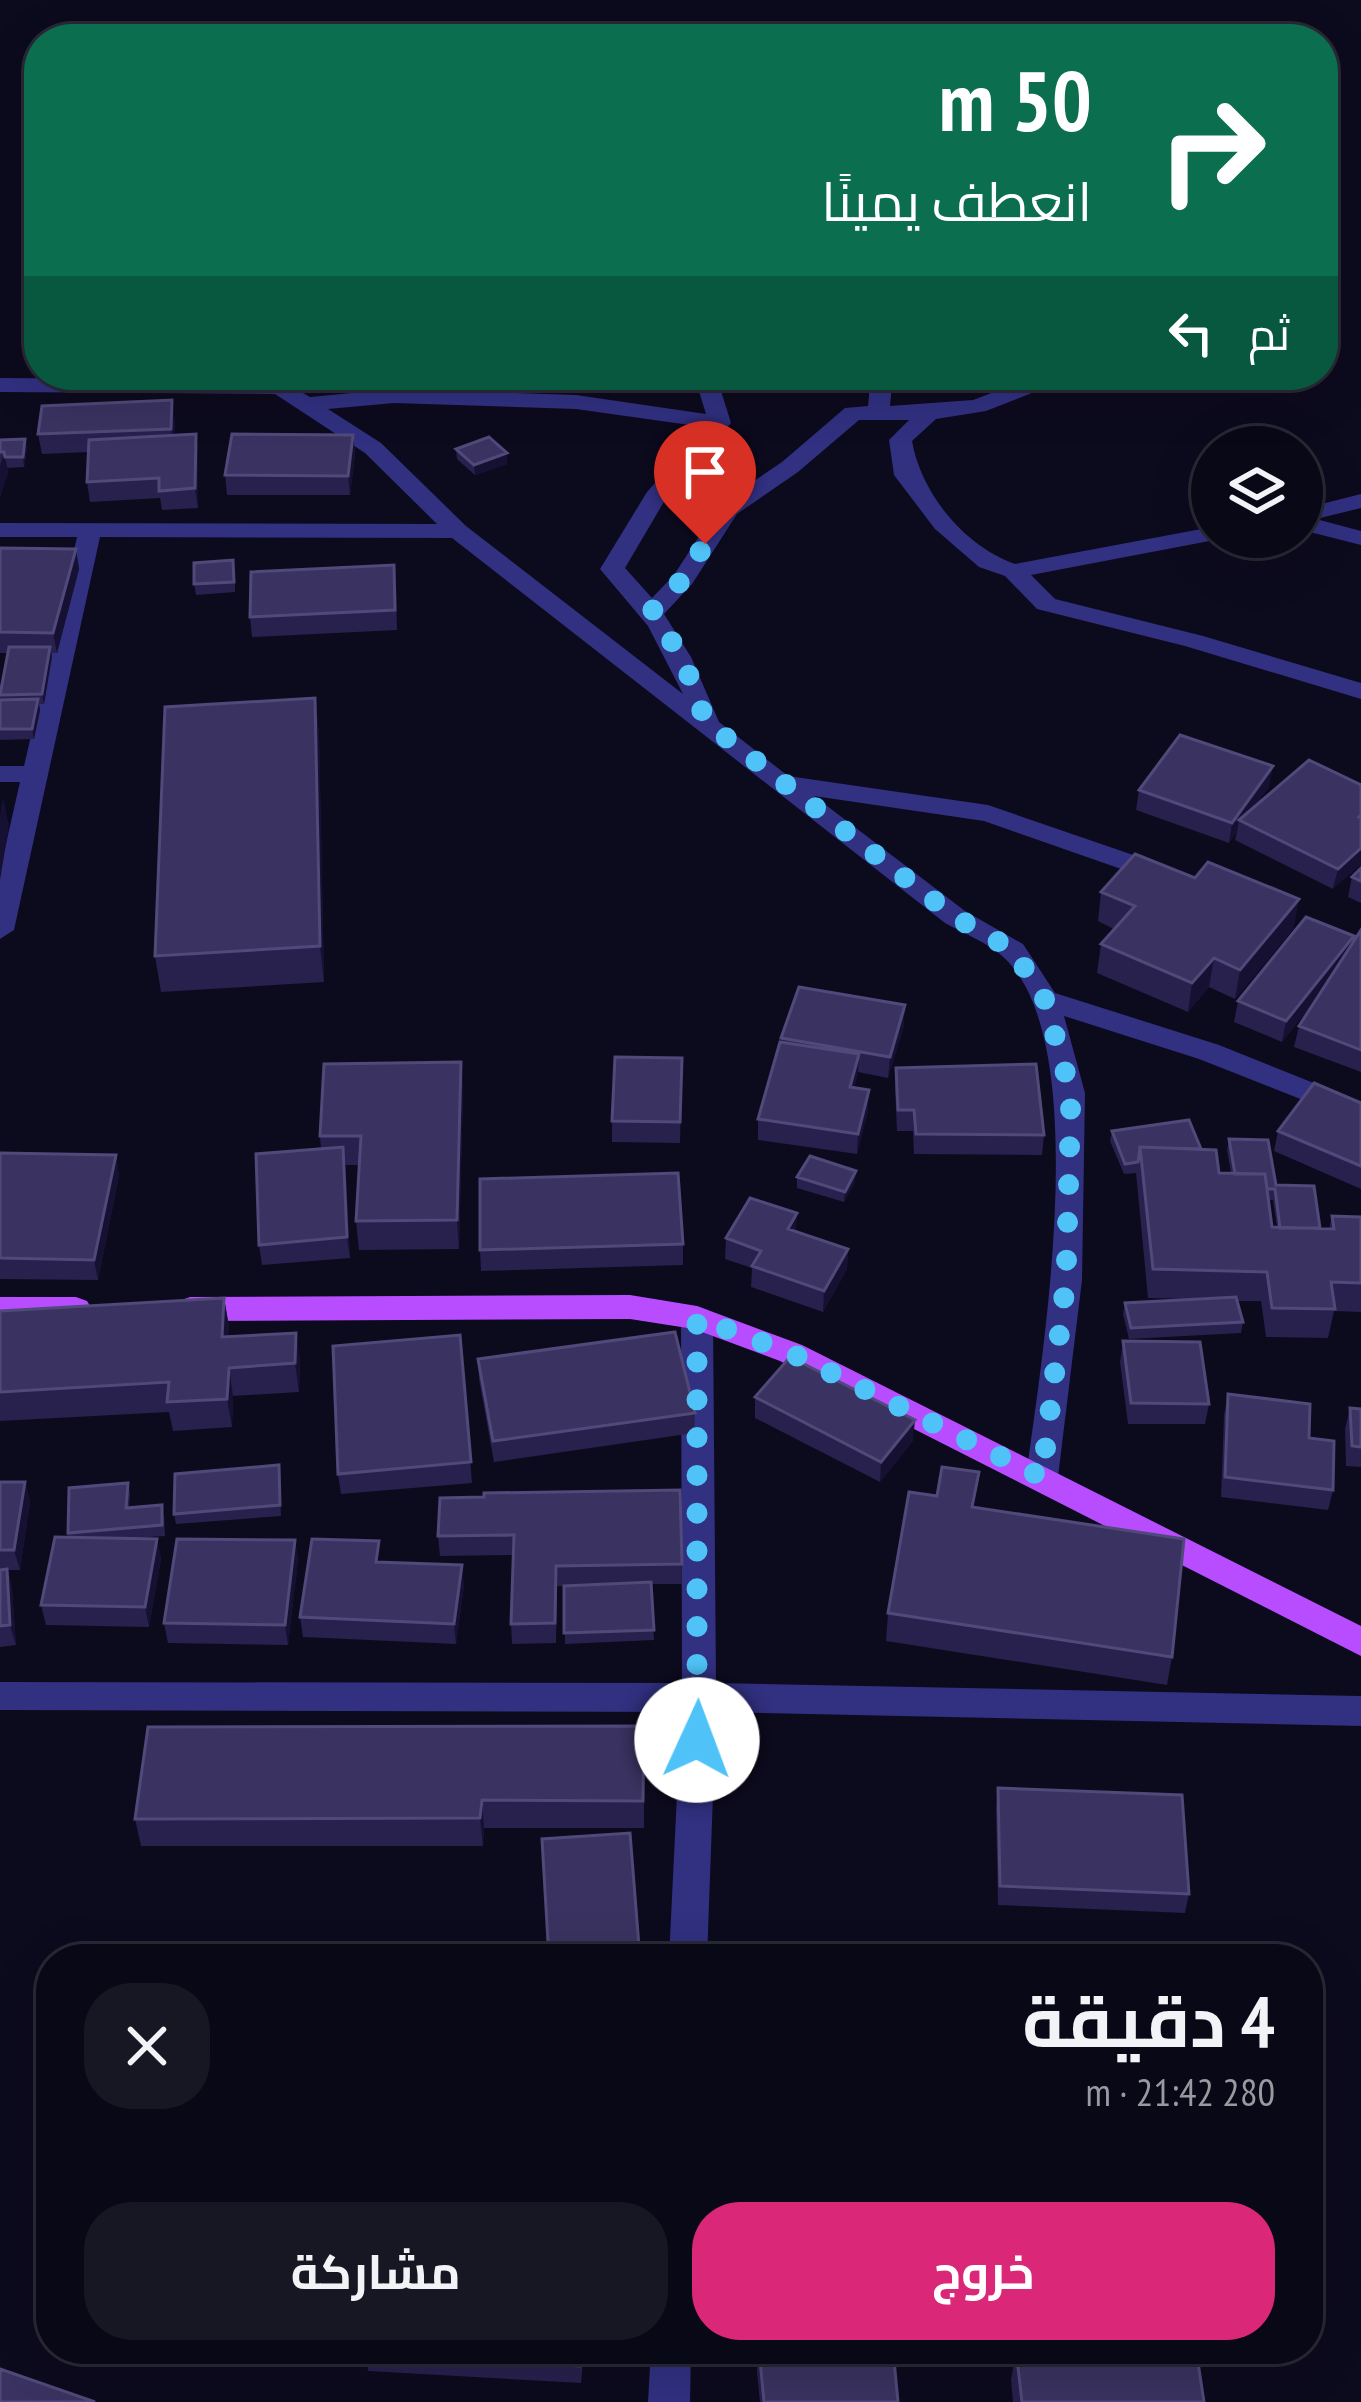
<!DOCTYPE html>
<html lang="ar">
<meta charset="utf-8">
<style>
body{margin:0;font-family:"PT Sans Narrow",Cairo,sans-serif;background:#171623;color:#f1f3f6;direction:rtl;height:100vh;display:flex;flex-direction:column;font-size:45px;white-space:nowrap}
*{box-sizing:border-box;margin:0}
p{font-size:39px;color:#999aa1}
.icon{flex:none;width:66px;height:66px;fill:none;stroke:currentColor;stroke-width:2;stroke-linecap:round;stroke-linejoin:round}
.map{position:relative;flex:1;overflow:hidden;direction:ltr}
.drawer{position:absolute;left:36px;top:1944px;width:1287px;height:420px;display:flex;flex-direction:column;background:#090816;border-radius:48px;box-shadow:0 12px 48px #0002,0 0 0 3px #292935;direction:rtl}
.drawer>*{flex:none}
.top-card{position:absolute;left:24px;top:24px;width:1314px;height:366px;border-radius:48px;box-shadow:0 12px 48px #0002,0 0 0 3px #292935;direction:rtl;background:#0b6e4f;color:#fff;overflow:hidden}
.buttons{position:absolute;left:1191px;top:426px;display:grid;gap:24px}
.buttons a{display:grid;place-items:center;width:132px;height:132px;border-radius:50%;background:#090816;box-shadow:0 12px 48px #0002,0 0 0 3px #292935;font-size:60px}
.pin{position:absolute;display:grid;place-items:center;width:102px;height:102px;color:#fff;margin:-123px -51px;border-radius:50% 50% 50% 0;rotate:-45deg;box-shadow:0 0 12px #0007}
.pin .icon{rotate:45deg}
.me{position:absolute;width:132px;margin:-66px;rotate:2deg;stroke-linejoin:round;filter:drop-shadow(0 0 9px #0008)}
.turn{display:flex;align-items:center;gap:42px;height:252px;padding:0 48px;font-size:54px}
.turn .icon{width:156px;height:156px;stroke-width:2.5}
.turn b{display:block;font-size:84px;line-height:102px}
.then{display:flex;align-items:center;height:114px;padding:0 48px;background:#0003;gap:24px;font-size:45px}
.round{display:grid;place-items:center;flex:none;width:126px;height:126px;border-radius:48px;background:#171623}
.overview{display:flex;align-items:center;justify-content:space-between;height:204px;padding:0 48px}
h1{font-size:72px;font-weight:700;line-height:90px}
.button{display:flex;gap:24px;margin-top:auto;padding:24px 48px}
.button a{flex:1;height:138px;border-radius:48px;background:#db2777;color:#fff;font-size:48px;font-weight:700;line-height:138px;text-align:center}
.button a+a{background:#171623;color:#f1f3f6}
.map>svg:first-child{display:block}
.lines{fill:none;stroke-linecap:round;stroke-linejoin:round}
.minor{fill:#313081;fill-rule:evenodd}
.major{fill:#b74dff;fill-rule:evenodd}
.wall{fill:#28204d;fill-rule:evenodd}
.shaded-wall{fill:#161032}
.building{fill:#3a3260;stroke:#504979;stroke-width:3}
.route{stroke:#4fc3f7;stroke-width:21;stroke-dasharray:0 37.8}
</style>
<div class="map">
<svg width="1361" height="2402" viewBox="0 0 1361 2402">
<rect width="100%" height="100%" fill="#0c0a1d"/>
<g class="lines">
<!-- minor -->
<path class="minor" d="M694 375H716L731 423 665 500 625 568 652 598 674 575 720 504 782 462 845 408 868 406 871 375H893L890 406 973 400 1023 381V375H1045L1042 389 986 411 936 419 912 441C921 493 964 546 1015 564L1212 527V537L1220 539 1031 575 1055 599 1203 636 1361 683V699L1185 646 1037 609 1005 576 979 567 935 529 894 475 889 440 909 420H859L798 472 737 514 692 584 664 614 691 657 719 722 788 776 988 805 1174 869 1177 875 1174 881 1164 884 984 821 814 796 965 911 1023 944 1055 993 1219 1045 1361 1102V1123L1199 1059 1064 1016 1085 1093 1082 1280 1058 1477 1054 1486 1042 1490 1030 1486 1026 1477C1041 1362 1097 1037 1001 955 986 942 963 933 945 923L452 538 100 537 14 930 0 939V870L20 782H0V766H24L77 537H0V523L437 524 365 453 275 394 0 392V378L280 380 310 397 394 389 576 395 706 414ZM394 403 576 409 704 427 647 492 600 569 648 626 683 694 466 526 381 443 328 409Z
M1361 494V508L1316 519 1361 531V545L1302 530V509Z
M697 1306 708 1310 713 1318 716 1683 1361 1696V1726L716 1712 707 1959H669L681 1712 0 1710V1682L682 1683 681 1318 686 1310Z
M651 2349H691L690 2402H648Z"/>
<!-- major -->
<path class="major" d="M630 1295 697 1306 802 1345 1361 1626V1656L780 1361 694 1329 630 1319 190 1321 179 1317 174 1309 179 1301 190 1297Z
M0 1297H76L87 1301 92 1309 87 1317 76 1321H0Z"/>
</g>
<!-- wall -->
<path class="wall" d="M599 375H687V384L604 392Z
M175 420 174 435 196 434 198 454V508L162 510 160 498 90 502 87 482 89 452 42 454 38 434Z
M353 435 355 454 350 495H227L225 475Z
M25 439 27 449 24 467 7 468 8 472 0 497V440Z
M456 449 507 453V464L475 475 457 459Z
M0 548 76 549 79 569 57 653H52L44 704H39L40 710 34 739 0 740V695L8 653H0Z
M235 570V592L196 595 194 584Z
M396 585 397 630 252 637 250 617Z
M315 698 319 734 324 982 161 992 155 956Z
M1361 785 1333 889 1235 840 1237 832 1229 843 1136 810 1139 790 1269 787 1256 805Z
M1352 877 1361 881V903L1348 897Z
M1101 892 1294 928 1235 999 1209 987 1188 1012 1097 973 1101 944 1114 929 1098 921Z
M1361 930V1072L1294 1047 1299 1026 1318 997 1282 1042 1234 1022 1238 1001 1354 936 1352 944Z
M904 1026 888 1078 858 1072 854 1088 868 1111 857 1154 758 1140V1119L781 1038Z
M682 1058 680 1143 612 1142V1121Z
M461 1062 463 1091 459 1249 359 1250 356 1221 359 1165H345L350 1258 262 1265 259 1245 321 1149 320 1136Z
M896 1068 1044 1135 1042 1155 914 1154 913 1131H897L895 1088Z
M1361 1103V1189L1274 1151 1278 1131Z
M1112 1131 1201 1149 1219 1173H1231L1227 1150 1229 1139 1320 1228 1329 1229 1332 1216 1361 1217V1312L1334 1311 1328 1338 1266 1337 1261 1301H1237L1243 1322 1241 1333 1129 1339 1123 1314 1125 1303 1192 1299 1148 1298 1136 1173 1124 1174 1110 1141ZM1268 1200H1273L1277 1227H1272Z
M0 1153 116 1155 119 1176 98 1280 0 1279Z
M797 1177 855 1182 844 1202 797 1188Z
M796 1231 848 1249 847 1269 823 1312 751 1287 752 1268 725 1259 726 1238Z
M683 1244V1265L481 1271 480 1250Z
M224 1298 229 1327 228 1337 296 1333 300 1362 299 1392 233 1396 232 1427 173 1431 169 1412 0 1421V1311Z
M460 1335 472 1483 341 1494 338 1474Z
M1123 1341 1209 1404 1205 1424H1128L1120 1362Z
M478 1359 695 1413 694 1433 494 1462 479 1379Z
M1228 1394 1309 1438 1333 1490 1328 1510 1221 1497 1224 1415Z
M755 1397 913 1441 880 1482 755 1418Z
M1350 1408 1361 1409V1467L1346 1466 1345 1429Z
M279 1465 281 1516 176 1524 174 1514Z
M0 1482H25L30 1502 20 1570H8L12 1589 16 1645 0 1647Z
M128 1483 130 1494 129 1507 164 1515 165 1536 133 1538 157 1539 161 1559 149 1627 46 1625 41 1605 68 1537V1533Z
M680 1490 682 1584H651L654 1640 565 1644 564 1586H567H557L556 1643 512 1644 511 1624 514 1555 440 1556 438 1536Z
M974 1507 1172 1657 1167 1685 886 1641 888 1613Z
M295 1540 298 1560 288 1645 168 1643 164 1623Z
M381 1562 464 1585 456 1644 303 1637 300 1617Z
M644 1726V1828H484L483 1846H141L135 1819Z
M998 1788 1189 1894 1185 1913 998 1905 996 1808Z
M206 2349H331L208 2356Z
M366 2349H584L581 2383 368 2371Z
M758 2349 898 2402H760L757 2372Z
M1016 2350 1204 2402H1013L1011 2380Z"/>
<!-- shaded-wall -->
<path class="shaded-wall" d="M172 400 175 420 173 449 171 429Z
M196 434 198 454V508L195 488Z
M353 435 355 454 350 495 348 476Z
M25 439 27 449 24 467 23 457Z
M4 452 8 472 0 497V466Z
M507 453V464L475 475 474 465Z
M76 549 79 569 57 653 53 633Z
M50 647 52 657 44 704 42 694Z
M315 698 319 734 324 982 320 946Z
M38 699 40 710 34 739 32 729Z
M1273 766 1269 787 1244 822 1239 820 1237 832 1229 843 1232 823Z
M3 797 9 826 0 880V816Z
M1361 848V865L1333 889 1338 869Z
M1299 899 1294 928 1235 999 1240 970Z
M1354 936 1350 957 1282 1042 1286 1021Z
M1214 958 1209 987 1188 1012 1192 983Z
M905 1005 904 1026 888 1078 890 1057Z
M859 1054 858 1074 849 1108 850 1087Z
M461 1062 463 1091 459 1249 457 1220Z
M869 1090 868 1111 857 1154 858 1134Z
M343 1147 346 1168 350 1258 347 1237Z
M116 1155 119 1176 98 1280 94 1260Z
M856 1171 855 1182 844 1202 845 1192Z
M797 1213 796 1233 788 1229Z
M848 1249 847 1269 823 1312 824 1291Z
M224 1298 229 1327 227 1366 222 1337Z
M296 1333 300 1362 299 1392 295 1363Z
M229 1368 233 1396 232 1427 227 1399Z
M915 1420 913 1441 880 1482 881 1462Z
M25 1482 30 1502 20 1570 14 1550Z
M157 1539 161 1559 149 1627 145 1607Z
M295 1540 298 1560 288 1645 285 1625Z
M462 1565 464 1585 456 1644 454 1624Z
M7 1569 12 1589 16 1645 10 1625Z
M482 1800 484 1828 483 1846 480 1818Z"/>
<!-- building -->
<path class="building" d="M172 400 171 429 38 434 42 406Z
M196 434 195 488 159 491V478L87 482 89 440Z
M232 434 353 435 348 476 225 475Z
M489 437 507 453 474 465 456 449Z
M25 439 23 457H5L4 452H0V440Z
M0 548 76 549 53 633 0 632Z
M233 560 234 582 194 584V563Z
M394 565 395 610 250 617 251 572Z
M9 647H50L42 694 0 695Z
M315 698 320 946 155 956 165 707Z
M38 699 32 729H0V700Z
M1180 735 1273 766 1232 823 1139 790Z
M1309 760 1361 785V815L1359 817 1361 818V848L1338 869 1239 820Z
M1135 854 1195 878 1208 862 1299 899 1240 970 1214 958 1192 983 1101 944 1135 906 1101 892Z
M1361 868V881L1352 877Z
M1306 917 1354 936 1286 1021 1238 1001Z
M1361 930V1050L1299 1026Z
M799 987 905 1005 890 1057 781 1038Z
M780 1042 859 1054 850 1087 869 1090 858 1134 758 1119Z
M615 1057 682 1058 680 1122 612 1121Z
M461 1062 457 1220 356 1221 361 1136H320L324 1064Z
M1036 1064 1044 1135 916 1134 914 1110H898L896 1068Z
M1314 1083 1361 1103V1166L1278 1131Z
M1189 1120 1201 1149 1140 1147 1138 1162 1125 1164 1112 1131Z
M1229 1139 1268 1140 1276 1185 1314 1186 1320 1228H1280L1275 1189H1267L1265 1174H1235Z
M343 1147 347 1237 259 1245 256 1154Z
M1140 1147 1216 1150 1219 1173 1265 1174 1272 1227 1334 1229 1332 1216 1361 1217V1283L1331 1282 1335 1309 1272 1308 1267 1272 1153 1269Z
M0 1153 116 1155 94 1260 0 1258Z
M810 1156 856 1171 845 1192 797 1177Z
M678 1173 683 1244 480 1250V1179Z
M750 1198 797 1213 788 1229 848 1249 824 1291 752 1266 761 1251 726 1238Z
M1236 1297 1243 1322 1131 1328 1125 1303Z
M224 1298 222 1337 296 1333 295 1363 229 1368 227 1399 167 1402 169 1382 0 1392V1311Z
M675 1332 695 1413 493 1441 478 1359Z
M460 1335 471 1462 338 1474 333 1346Z
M1123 1341 1200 1342 1209 1404 1131 1403Z
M790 1357 915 1420 881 1462 755 1397Z
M1228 1394 1310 1404 1309 1438 1334 1441 1333 1490 1225 1477Z
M1350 1408 1361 1409V1447L1352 1446Z
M279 1465 280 1505 174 1514 175 1474Z
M942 1467 979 1472 972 1507 1184 1539 1172 1657 888 1613 909 1492 937 1496Z
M0 1482H25L14 1550H0Z
M128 1483 126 1508 162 1505V1525L68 1533 69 1488Z
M680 1490 682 1564 556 1566 555 1623 511 1624 514 1535 438 1536 440 1498 484 1497V1493Z
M55 1537 157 1539 145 1607 41 1605Z
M177 1539 295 1540 285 1625 164 1623Z
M312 1539 379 1541 376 1562 462 1565 454 1624 300 1617Z
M7 1569 10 1625 0 1626V1570Z
M651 1582 654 1630 564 1633V1586Z
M644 1726 643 1801 482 1800 480 1818 135 1819 148 1727Z
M998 1788 1182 1795 1189 1894 1000 1886Z
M630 1833 640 1959H549L542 1839Z
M366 2349H582L580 2366 365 2354Z
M759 2349H893L898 2402H764Z
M1049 2349H1196L1204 2402H1022L1016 2350Z
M0 2369 95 2402H0Z"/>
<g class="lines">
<!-- route -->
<path class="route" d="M697 1740V1318L791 1353 1042 1477 1066 1280 1071 1093 1045 1000 1013 950 955 917 706 722 683 659 652 611 683 579 705 544"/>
</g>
</svg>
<div class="buttons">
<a><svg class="icon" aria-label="layers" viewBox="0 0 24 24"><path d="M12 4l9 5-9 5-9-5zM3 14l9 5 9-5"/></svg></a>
</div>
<div class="pin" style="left:705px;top:544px;background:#d93025"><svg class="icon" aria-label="arrive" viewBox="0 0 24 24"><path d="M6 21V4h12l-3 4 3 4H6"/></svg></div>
<svg class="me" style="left:697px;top:1740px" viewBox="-20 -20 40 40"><circle r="19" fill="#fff"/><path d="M0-13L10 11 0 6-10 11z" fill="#4fc3f7"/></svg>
<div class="top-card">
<div class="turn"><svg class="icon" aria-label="right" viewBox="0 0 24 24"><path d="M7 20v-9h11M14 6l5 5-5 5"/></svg><div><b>50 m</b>انعطف يمينًا</div></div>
<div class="then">ثم<svg class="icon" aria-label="left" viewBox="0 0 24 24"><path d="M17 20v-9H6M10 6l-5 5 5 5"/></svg></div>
</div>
<section class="drawer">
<div class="overview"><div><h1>4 دقيقة</h1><p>280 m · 21:42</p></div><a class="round"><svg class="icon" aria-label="close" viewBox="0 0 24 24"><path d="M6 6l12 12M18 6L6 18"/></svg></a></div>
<div class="button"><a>خروج</a><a>مشاركة</a></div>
</section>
</div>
